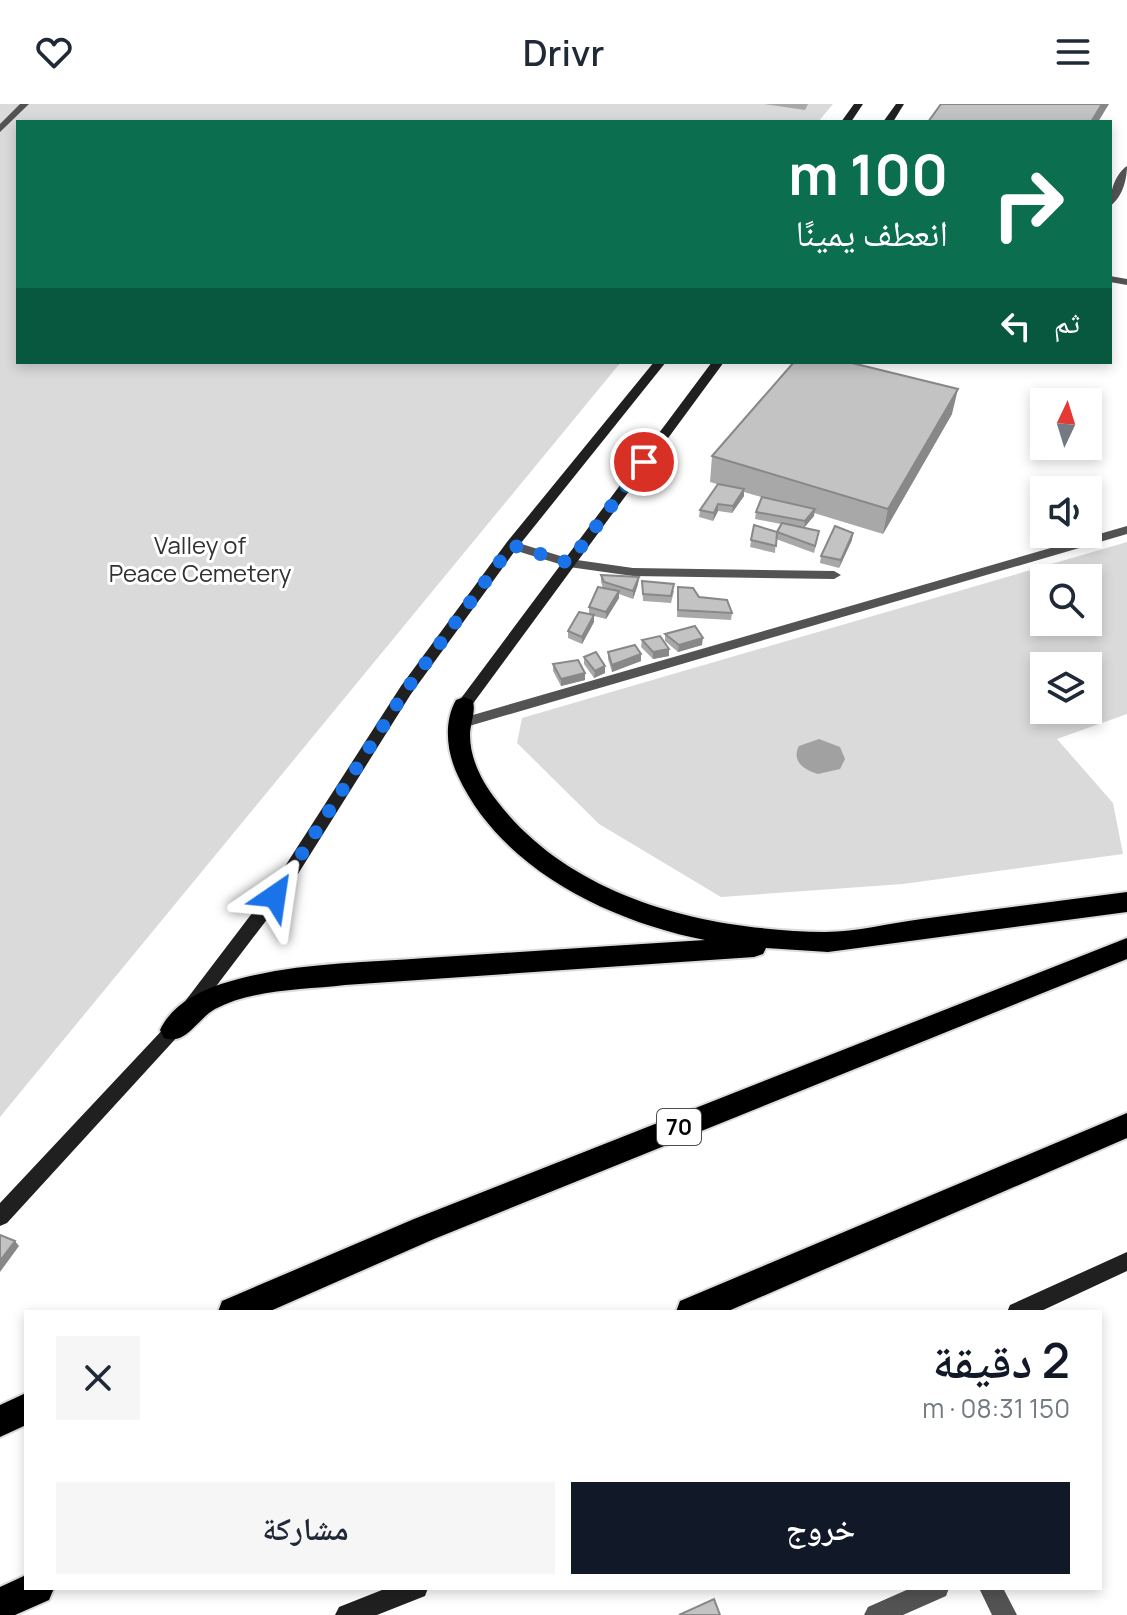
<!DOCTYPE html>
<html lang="ar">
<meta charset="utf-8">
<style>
body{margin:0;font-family:Manrope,"Noto Naskh Arabic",sans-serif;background:#f6f6f7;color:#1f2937;direction:rtl;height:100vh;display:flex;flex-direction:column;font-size:30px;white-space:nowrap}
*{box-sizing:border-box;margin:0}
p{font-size:26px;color:#747a83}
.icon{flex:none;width:44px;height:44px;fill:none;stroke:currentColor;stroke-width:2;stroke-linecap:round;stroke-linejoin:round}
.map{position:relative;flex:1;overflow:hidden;direction:ltr}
.sheet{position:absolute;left:24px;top:1206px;width:1078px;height:280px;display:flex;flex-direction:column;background:#fff;border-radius:0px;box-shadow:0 4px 12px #0003;direction:rtl}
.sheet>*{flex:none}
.top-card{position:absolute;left:16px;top:16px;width:1096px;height:244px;border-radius:0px;box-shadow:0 4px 12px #0003;direction:rtl;background:#0b6e4f;color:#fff;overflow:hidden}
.needle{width:52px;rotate:4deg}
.fabs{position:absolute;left:1030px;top:284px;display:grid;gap:16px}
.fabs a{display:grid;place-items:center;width:72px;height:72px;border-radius:0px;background:#fff;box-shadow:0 4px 12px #0003;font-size:40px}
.pin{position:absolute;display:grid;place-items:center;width:68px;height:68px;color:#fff;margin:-34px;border:4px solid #fff;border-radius:50%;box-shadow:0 2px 8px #0007}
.me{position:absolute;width:88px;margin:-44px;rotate:32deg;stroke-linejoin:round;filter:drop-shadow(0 0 6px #0008)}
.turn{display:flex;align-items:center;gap:28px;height:168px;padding:0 32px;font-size:36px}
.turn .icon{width:104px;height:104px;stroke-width:2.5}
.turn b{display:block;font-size:56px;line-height:68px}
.then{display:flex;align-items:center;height:76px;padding:0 32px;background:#0003;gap:16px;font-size:30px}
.round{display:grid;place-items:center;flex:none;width:84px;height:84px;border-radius:0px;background:#f6f6f7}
.overview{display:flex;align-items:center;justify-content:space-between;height:136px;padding:0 32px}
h1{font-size:48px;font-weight:600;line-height:60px;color:#111827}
.cta{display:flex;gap:16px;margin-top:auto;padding:16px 32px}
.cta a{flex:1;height:92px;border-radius:0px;background:#111827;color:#fff;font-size:32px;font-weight:600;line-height:92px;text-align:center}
.cta a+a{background:#f6f6f7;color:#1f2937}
header{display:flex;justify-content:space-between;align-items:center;height:104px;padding:0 32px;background:#fff;font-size:36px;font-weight:600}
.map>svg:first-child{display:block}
.green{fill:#dadada;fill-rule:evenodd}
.water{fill:#a1a1a1}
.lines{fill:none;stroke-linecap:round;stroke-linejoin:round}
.highway-casing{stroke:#dbdbdb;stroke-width:4}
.lane{fill:#535353;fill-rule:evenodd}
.street{fill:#535353;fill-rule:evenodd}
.secondary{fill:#202020;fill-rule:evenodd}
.highway{fill:#000;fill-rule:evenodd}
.wall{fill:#a8a8a8}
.shaded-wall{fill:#888}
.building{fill:#c3c3c3;stroke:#888;stroke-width:2}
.route{stroke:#1a73e8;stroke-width:14;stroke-dasharray:0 25.2}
.labels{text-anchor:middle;stroke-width:6;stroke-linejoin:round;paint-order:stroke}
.shield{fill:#fff;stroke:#4c4c4c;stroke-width:2}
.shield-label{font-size:22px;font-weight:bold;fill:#000}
.park-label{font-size:24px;fill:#313131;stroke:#fff}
</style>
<header><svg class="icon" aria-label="menu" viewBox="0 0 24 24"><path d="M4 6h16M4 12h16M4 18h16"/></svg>Drivr<svg class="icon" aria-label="heart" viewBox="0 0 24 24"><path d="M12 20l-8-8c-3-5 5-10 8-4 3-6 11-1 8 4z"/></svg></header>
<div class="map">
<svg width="1127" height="1511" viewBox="0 0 1127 1511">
<rect width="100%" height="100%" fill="#fff"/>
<!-- green -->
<path class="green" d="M0 0H833L818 18H18V258H621L0 1013Z
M1127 438V610L1057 635 1113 699 1123 750 903 780 721 793 599 720 517 639 522 614ZM1044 474H1088V518H1044ZM1044 562H1088V606H1044Z"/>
<!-- water -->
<path class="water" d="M819 635 840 643 845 655 840 665 818 670C804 666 791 657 799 642Z"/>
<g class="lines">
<!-- highway casing -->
<g class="highway-casing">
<path id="highway" d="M464 593 472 596C477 605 470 619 470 631 470 655 482 678 497 697 573 796 707 826 825 828 857 828 890 819 922 815 990 806 1059 797 1127 788V808L828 848 766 844 763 850 754 853 345 881C303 886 253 885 215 905 197 915 186 942 164 934L160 926C171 902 197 888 221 880 286 859 358 859 426 854 519 848 612 842 705 836 609 817 501 765 458 672 447 649 443 619 456 596Z
M1127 834V855L434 1135 268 1208H218L222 1197 414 1115Z
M1127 1009V1034L726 1208H676L680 1197Z
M26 1289V1321L0 1333V1301Z
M26 1471V1484H54L49 1496 15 1511H0V1483Z"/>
</g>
<!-- lane -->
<path class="lane" d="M1127 62C1127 76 1122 94 1110 102 1110 88 1115 70 1127 62Z
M1110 172 1127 175V181L1110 178Z
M512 437 570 455 633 464 834 467 841 471 834 475 633 472 569 463 507 444V438Z"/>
<!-- street -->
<path class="street" d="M20 0H29L0 28V20Z
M1127 422V430L459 625 452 620 459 615Z
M911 1484H949L946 1492 903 1511H864L868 1503Z
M979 1484H1003L1017 1511H992Z"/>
<!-- secondary -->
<path class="secondary" d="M854 0H863L851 18H841Z
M896 0H904L893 18H883Z
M654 258H666L517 444 411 590 281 797 179 931 7 1119 0 1122V1099L167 921 269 787 401 582 507 438Z
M712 258H724L469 605H459L457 601 459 597Z
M1127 1148V1167L1039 1208H1007L1010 1201Z
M387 1484H428L425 1492 377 1511H335L339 1503Z"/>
<!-- highway -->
<use href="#highway" class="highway"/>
</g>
<!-- wall -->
<path class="wall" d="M764 0H808L805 6Z
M952 310 883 430 814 409V412L804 423 818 434 814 449 776 435 775 449 750 443 754 421 777 428 781 420 755 415 756 408 761 393 744 388V392L732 409 718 407 713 417 699 413 700 406 720 381 710 378 712 352Z
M852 436 839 464 820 459 821 452Z
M601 471 639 473 638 480 633 495 619 490V494L606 515 594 512V518L582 540 568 534V527L589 510V503L603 484 601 478Z
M642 477 674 487 671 499 643 497Z
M678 483 732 509 731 516 677 513Z
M665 530 702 541 678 548 665 537Z
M642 536 669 552 653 555 641 543Z
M608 548 641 557 612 568 608 555Z
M584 553 605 569 594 574 584 560Z
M553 560 585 569V576L561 582 553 567Z"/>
<!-- shaded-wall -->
<path class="shaded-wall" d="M1102 0H1109L1098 18H1091Z
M958 285 952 310 883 430 888 405Z
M744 385V392L732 409 733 402Z
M718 400V407L713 417 714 409Z
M815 405 814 412 804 424 805 417Z
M853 429 852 436 839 464 841 456Z
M639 473 638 480 633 495V487Z
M619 487V494L606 515V508Z
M594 511V518L582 540V533Z
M703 534 702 541 678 548 679 541Z
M669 545V552L653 555V548Z
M641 550V557L612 568V561Z
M605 562V569L594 574 595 567Z
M585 569V576L561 582V575Z
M15 1137 19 1142 0 1168V1157Z"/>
<!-- building -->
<path class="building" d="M941 0H1102L1091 18H928Z
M794 258H848L958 285 888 405 712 352Z
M718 380 744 385 733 402 718 400 714 409 700 406Z
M762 393 815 405 805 417 756 408Z
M782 419 819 427 815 442 777 428Z
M754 421 777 428 776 442 751 436Z
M835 422 853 429 841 456 821 452Z
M601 471 639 473 633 487 604 478Z
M642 477 674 480 671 492 643 490Z
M598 483 619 487 606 508 589 503Z
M678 483 693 484 699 493 727 496 732 509 678 506Z
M579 508 594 511 582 533 568 527Z
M695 522 703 534 679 541 665 530Z
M660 532 669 545 653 548 642 536Z
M635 541 641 550 612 561 608 548Z
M596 548 605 562 595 567 584 553Z
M578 556 585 569 561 575 553 560Z
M0 1131 15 1137 0 1157Z
M714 1495 720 1511H679Z"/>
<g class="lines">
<!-- route -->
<path class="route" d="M275 792 406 586 512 441 569 459 644 358"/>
</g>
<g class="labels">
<!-- shield labels -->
<rect class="shield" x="657" y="1005" width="44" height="36" rx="6"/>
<g class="shield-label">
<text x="679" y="1031">70</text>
</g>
<!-- park labels -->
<g class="park-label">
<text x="200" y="450">Valley of<tspan x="200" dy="28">Peace Cemetery</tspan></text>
</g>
</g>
</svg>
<div class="fabs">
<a><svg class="needle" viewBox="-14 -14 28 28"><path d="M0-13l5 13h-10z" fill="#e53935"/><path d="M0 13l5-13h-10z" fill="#747a83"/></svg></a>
<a><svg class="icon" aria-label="sound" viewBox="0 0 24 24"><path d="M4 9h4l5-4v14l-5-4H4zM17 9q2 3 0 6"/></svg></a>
<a><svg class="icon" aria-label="search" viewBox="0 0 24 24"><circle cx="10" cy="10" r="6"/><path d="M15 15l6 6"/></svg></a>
<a><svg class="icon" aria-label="layers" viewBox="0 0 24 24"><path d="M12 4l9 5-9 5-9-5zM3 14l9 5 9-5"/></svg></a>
</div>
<div class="pin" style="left:644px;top:358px;background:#d93025"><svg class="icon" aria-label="arrive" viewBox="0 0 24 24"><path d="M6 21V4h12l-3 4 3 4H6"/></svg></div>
<svg class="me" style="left:275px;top:792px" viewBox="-20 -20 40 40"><path d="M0-17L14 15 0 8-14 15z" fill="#1a73e8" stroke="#fff" stroke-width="4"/></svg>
<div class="top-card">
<div class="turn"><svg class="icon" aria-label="right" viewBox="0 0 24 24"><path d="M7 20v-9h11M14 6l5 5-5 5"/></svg><div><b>100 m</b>انعطف يمينًا</div></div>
<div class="then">ثم<svg class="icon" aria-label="left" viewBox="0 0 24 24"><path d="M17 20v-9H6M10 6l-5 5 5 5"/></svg></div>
</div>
<section class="sheet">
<div class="overview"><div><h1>2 دقيقة</h1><p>150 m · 08:31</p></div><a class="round"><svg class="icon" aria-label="close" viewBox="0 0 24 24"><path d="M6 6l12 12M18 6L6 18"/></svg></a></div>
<div class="cta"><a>خروج</a><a>مشاركة</a></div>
</section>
</div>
